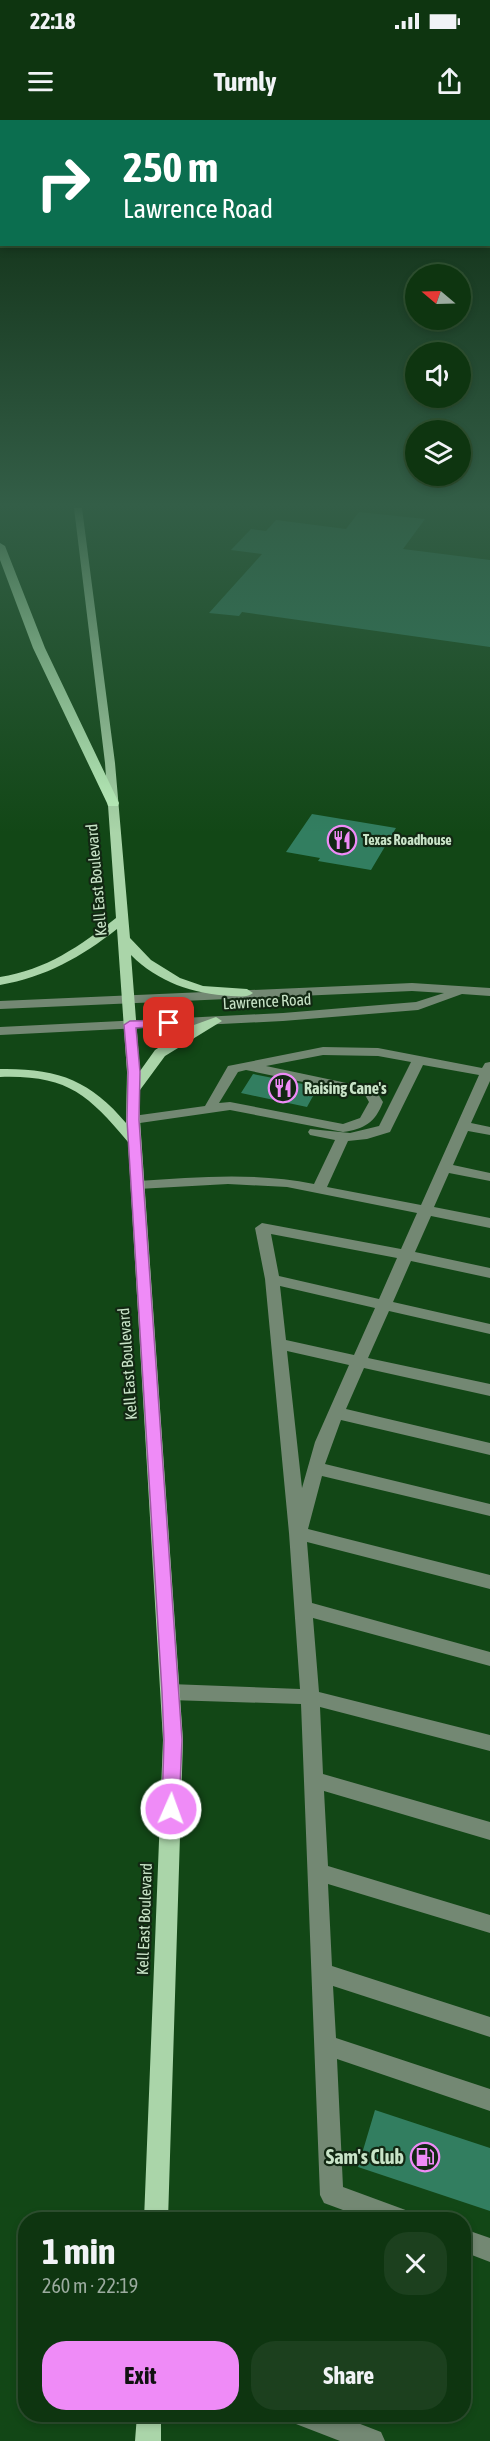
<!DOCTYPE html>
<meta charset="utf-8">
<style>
body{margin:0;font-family:"Asap Condensed",sans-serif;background:#1c401e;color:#f1f3f6;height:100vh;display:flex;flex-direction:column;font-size:22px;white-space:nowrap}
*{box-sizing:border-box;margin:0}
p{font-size:20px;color:#9bab9f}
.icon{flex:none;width:33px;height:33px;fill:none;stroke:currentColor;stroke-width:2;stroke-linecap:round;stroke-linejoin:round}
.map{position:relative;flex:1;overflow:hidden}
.side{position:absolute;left:18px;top:2092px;width:453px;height:210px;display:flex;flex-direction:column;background:#0e3510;border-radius:24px;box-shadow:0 3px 9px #0003,0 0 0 2px #2e5030}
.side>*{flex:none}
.hud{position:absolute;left:0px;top:0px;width:490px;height:126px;box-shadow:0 3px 9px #0003,0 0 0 2px #2e5030;background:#0b6e4f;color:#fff;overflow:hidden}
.needle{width:39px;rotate:289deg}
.fabs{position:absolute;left:405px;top:144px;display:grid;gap:12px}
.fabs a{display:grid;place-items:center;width:66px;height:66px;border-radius:50%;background:#0e3510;box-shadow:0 3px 9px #0003,0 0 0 2px #2e5030;font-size:30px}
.pin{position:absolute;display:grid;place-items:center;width:51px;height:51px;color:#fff;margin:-26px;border-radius:12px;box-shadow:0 3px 9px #0006}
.me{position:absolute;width:66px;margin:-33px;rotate:2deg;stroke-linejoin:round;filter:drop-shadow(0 0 4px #0008)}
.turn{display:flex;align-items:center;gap:21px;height:126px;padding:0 24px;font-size:27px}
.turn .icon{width:78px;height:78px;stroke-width:2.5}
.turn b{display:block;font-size:42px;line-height:51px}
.round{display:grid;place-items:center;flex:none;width:63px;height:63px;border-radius:24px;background:#1c401e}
.headline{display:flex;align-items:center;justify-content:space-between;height:102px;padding:0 24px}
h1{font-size:36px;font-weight:700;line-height:45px}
.cta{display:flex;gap:12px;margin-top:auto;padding:12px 24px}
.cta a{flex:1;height:69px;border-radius:24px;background:#ef8bf7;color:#111;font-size:24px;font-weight:700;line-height:69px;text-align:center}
.cta a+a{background:#1c401e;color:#f1f3f6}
.status{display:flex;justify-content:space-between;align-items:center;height:42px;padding:0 30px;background:#0e3510;direction:ltr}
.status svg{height:16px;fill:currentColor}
header{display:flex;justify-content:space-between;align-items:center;height:78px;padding:0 24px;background:#0e3510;font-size:27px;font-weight:700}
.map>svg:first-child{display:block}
.building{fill:#327e60}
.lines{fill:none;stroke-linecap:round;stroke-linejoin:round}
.minor{fill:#738873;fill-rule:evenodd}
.major{fill:#aad5a9;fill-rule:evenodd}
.highway{fill:#bff3be;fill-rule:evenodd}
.route{fill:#ef8bf7;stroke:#9b5aa1;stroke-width:1.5}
.labels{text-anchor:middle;stroke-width:4.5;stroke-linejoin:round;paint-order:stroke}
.far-poi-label{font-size:14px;font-weight:bold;fill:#c9e4c8;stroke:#122813;text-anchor:start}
.street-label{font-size:16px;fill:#c9e4c8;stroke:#122813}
.poi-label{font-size:16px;font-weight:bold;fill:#c9e4c8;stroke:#122813;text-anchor:start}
.near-poi-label{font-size:20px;font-weight:bold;fill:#c9e4c8;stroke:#122813;text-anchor:end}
</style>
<div class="status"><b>22:18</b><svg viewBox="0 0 49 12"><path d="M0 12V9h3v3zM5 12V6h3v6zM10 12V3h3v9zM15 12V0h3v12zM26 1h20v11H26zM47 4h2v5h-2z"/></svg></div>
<header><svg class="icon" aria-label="menu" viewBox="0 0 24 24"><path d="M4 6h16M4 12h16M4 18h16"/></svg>Turnly<svg class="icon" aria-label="share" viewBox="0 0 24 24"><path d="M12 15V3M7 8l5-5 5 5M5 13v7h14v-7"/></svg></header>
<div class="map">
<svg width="490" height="2321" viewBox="0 0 490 2321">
<rect width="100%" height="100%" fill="#124716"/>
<!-- building -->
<path class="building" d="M359 392 425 399 403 429 490 440V527L242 492 239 496 209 493 262 434 231 430 251 409 266 411 276 400 346 409Z
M312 694 396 708 371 750 318 741 320 738 286 732Z
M253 954 318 967 307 987 241 973Z
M375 1990 490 2028V2091L358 2047Z"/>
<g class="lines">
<!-- minor -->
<path class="minor" d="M412 863 490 868V876L462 874 418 890 283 901 0 915V907L283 893 416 882 444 873 412 871 0 889V881Z
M323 927 378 928 482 948 485 943 490 942V961L471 1003 490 1007V1015L468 1011 453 1045 490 1053V1061L449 1053 434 1087 490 1098V1108L431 1096 415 1132 490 1148V1158L411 1141 393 1182 490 1204V1214L389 1191 368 1238 490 1264V1276L364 1248 346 1289 490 1323V1335L341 1300 325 1344 490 1384V1396L322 1356 308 1409 490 1455V1469L307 1422 312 1483 490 1532V1546L313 1498 319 1572 490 1615V1631L320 1587 323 1654 490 1702V1720L324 1671 328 1746 490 1795V1813L328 1764 332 1846 490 1897V1917L333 1866 336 1918 490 1969V1991L337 1939 343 2067 411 2092 415 2100H370L324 2083 320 2075 301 1584 170 1580 163 1577 161 1572 163 1567 170 1564 300 1569 289 1413 265 1159 255 1108 262 1103 401 1129 417 1093 287 1067 228 1064 138 1069 131 1065 138 1061C197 1057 256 1052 314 1064L335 1020 310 1015 308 1012 310 1009 350 1013 379 1006 411 942 378 936 323 935 266 946 375 969 383 982C375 1003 364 1009 343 1012L230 990 133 1004 126 1000 133 996 205 986 228 946ZM423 945 479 955 421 1085 327 1067 348 1021 367 1019 390 1012ZM246 950 365 975 369 982 360 998 343 1004 230 982 219 983 238 952ZM271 1114 397 1138 379 1179 279 1156ZM280 1166 375 1188 354 1235 286 1220ZM287 1231 349 1245 315 1322 302 1368Z
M464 2109 490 2118V2142L464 2132Z
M293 2295H337L381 2312 385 2321H340L296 2304Z"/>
<!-- major -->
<path class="major" d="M74 388H82L115 643 130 818 151 840 180 858 203 866 247 869 253 873C247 878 239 876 231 876 193 874 158 862 131 835L140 951 155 930 194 905 216 897 222 901 165 936 140 970V1000L183 1620 168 2100H144L163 1620 128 1022C87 973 66 955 0 957V949C57 948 90 960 126 1003L127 952 117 809C81 837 46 857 0 865V857C46 850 80 826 116 798L105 643Z
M137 2295H161V2321H135Z"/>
<!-- highway -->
<path class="highway" d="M0 423 5 426 45 528 119 683 118 686H108L107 683 33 528 0 440Z"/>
</g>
<!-- sky -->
<linearGradient id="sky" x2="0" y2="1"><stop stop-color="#0a270c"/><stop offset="0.54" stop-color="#335e47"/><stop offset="1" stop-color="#335e47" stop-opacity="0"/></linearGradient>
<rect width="490" height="713" fill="url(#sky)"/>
<!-- route -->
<path class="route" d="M169 900 173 901V905L136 908 140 952 139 1000 182 1620 179 1689 177 1694 171 1696 164 1694 162 1689 164 1620 162 1572 127 1000 128 952 124 905 130 901Z"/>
<!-- icons -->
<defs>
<g id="restaurant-ring" transform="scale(1.5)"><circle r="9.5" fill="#122813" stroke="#ef8bf7" stroke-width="1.5"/><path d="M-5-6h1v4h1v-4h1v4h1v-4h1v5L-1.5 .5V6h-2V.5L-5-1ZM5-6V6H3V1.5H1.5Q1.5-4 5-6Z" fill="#ef8bf7"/></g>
<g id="fuel-ring" transform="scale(1.5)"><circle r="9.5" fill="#122813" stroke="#ef8bf7" stroke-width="1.5"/><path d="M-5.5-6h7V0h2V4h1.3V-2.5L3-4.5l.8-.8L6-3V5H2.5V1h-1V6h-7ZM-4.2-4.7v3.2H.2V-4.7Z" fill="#ef8bf7"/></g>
</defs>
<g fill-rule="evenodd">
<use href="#restaurant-ring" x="342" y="720"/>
<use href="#restaurant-ring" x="283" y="968"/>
<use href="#fuel-ring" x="425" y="2037"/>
</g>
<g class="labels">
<!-- far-poi labels -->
<g class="far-poi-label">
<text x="363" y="725">Texas Roadhouse</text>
</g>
<!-- street labels -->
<g class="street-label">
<text transform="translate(96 760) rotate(-95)" y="6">Kell East Boulevard</text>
<text transform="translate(267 881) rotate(-3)" y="6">Lawrence Road</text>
<text transform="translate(127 1244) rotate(-94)" y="6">Kell East Boulevard</text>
<text transform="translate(144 1799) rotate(-88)" y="6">Kell East Boulevard</text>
</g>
<!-- poi labels -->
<g class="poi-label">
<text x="304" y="974">Raising Cane's</text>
</g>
<!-- near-poi labels -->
<g class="near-poi-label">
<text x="404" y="2044">Sam's Club</text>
</g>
</g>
</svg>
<div class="fabs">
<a><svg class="needle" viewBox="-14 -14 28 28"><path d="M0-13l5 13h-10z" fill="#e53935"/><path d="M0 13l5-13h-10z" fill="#9bab9f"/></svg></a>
<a><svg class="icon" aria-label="sound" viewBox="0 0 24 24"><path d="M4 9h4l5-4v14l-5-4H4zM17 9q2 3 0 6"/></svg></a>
<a><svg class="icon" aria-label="layers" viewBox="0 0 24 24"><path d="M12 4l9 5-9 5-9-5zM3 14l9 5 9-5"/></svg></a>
</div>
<div class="pin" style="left:169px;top:903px;background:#d93025"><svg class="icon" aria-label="arrive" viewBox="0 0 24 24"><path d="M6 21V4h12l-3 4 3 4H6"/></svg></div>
<svg class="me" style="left:171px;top:1689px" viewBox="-20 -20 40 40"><circle r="17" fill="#ef8bf7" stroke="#fff" stroke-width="3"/><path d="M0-11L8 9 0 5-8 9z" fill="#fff"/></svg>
<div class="hud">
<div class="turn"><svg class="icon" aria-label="right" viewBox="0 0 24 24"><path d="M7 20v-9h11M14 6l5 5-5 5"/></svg><div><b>250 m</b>Lawrence Road</div></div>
</div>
<section class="side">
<div class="headline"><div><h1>1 min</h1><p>260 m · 22:19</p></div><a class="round"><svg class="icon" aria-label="close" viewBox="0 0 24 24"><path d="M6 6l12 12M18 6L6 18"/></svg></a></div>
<div class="cta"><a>Exit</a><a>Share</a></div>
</section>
</div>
